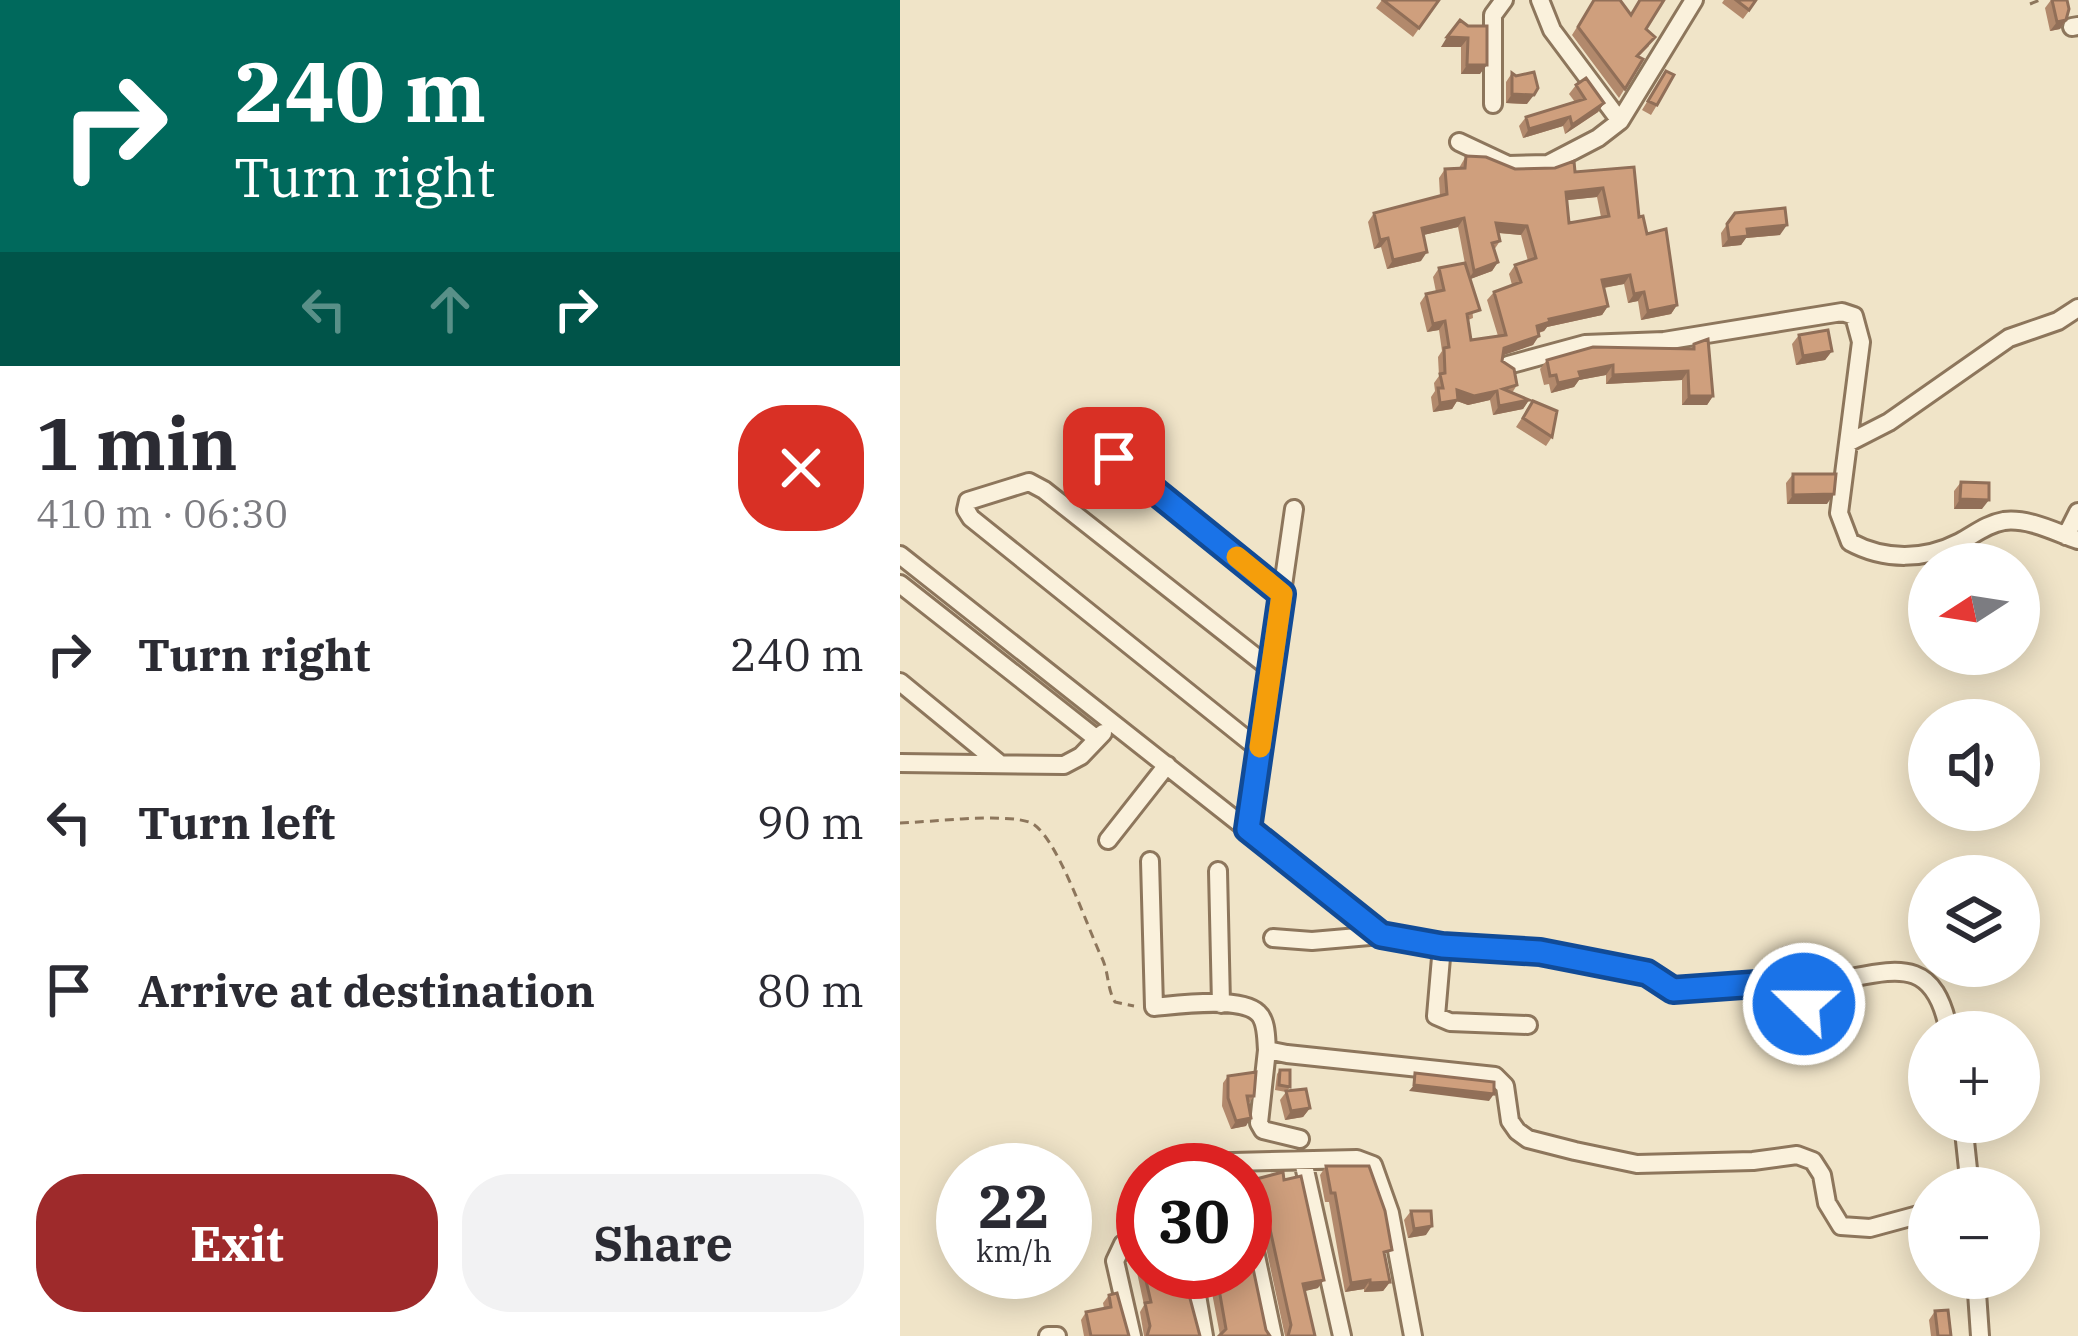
<!DOCTYPE html>
<meta charset="utf-8">
<style>
body{margin:0;font-family:"IBM Plex Serif",serif;background:#f2f2f3;color:#2b2b33;height:100vh;display:flex;flex-direction:column;font-size:45px;white-space:nowrap}
*{box-sizing:border-box;margin:0}
p{font-size:39px;color:#7c7c81}
.icon{flex:none;width:66px;height:66px;fill:none;stroke:currentColor;stroke-width:2;stroke-linecap:round;stroke-linejoin:round}
.map{position:relative;flex:1;overflow:hidden}
.details{display:flex;flex-direction:column;background:#fff;width:900px}
.details>*{flex:none}
.hud{background:#00695c;color:#fff;overflow:hidden}
.needle{width:78px;rotate:258deg}
.buttons{position:absolute;left:1008px;top:543px;display:grid;gap:24px}
.buttons a{display:grid;place-items:center;width:132px;height:132px;border-radius:50%;background:#fff;box-shadow:0 6px 30px #0003;font-size:60px}
.speed{position:absolute;left:36px;top:1143px;display:flex;gap:24px;font-size:60px;font-weight:700;text-align:center}
.speed>*{display:grid;place-content:center;width:156px;height:156px;border-radius:50%;background:#fff;box-shadow:0 6px 30px #0003;line-height:1}
.speed small{font-size:30px;font-weight:400}
.speed .limit{border:18px solid #d22;background:#fff;color:#111}
.pin{position:absolute;display:grid;place-items:center;width:102px;height:102px;color:#fff;margin:-51px;border-radius:24px;box-shadow:0 6px 18px #0006}
.me{position:absolute;width:132px;margin:-66px;rotate:292deg;stroke-linejoin:round;filter:drop-shadow(0 0 9px #0008)}
.turn{display:flex;align-items:center;gap:42px;height:252px;padding:0 36px;font-size:54px}
.turn .icon{width:156px;height:156px;stroke-width:2.5}
.turn b{display:block;font-size:84px;line-height:102px}
.lanes{display:flex;align-items:center;height:114px;padding:0 36px;background:#0003;justify-content:center;gap:60px;direction:ltr}
.lanes .off{opacity:.35}
.round{display:grid;place-items:center;flex:none;width:126px;height:126px;border-radius:48px;background:#f2f2f3}
.head{display:flex;align-items:center;justify-content:space-between;height:204px;padding:0 36px}
h1{font-size:72px;font-weight:700;line-height:90px}
.action{display:flex;gap:24px;margin-top:auto;padding:24px 36px}
.action a{flex:1;height:138px;border-radius:48px;background:#9e2a2b;color:#fff;font-size:48px;font-weight:700;line-height:138px;text-align:center}
.action a+a{background:#f2f2f3;color:#2b2b33}
ul{padding:0;list-style:none}
li{display:flex;align-items:center;gap:36px;height:168px;padding:0 36px}
li div{flex:1}
li b{display:block;font-size:45px}
li em{font-style:normal}
main{display:flex;flex:1;min-height:0}
.map>svg:first-child{display:block}
.lines{fill:none;stroke-linecap:round;stroke-linejoin:round}
.street-casing{stroke:#8d765c;stroke-width:22}
.path{stroke:#8d765c;stroke-width:3;stroke-dasharray:9 6;stroke-linecap:butt}
.street{stroke:#faf1dc;stroke-width:16}
.wall{fill:#b2896c;fill-rule:evenodd}
.shaded-wall{fill:#916f58}
.building{fill:#cf9f7d;stroke:#916f58;stroke-width:3;fill-rule:evenodd}
.route-casing{stroke:#114b97;stroke-width:30}
.route{stroke:#1a73e8;stroke-width:21}
.slow{stroke:#f59e0b;stroke-width:21}
</style>
<main>
<section class="details">
<div class="hud">
<div class="turn"><svg class="icon" aria-label="right" viewBox="0 0 24 24"><path d="M7 20v-9h11M14 6l5 5-5 5"/></svg><div><b>240 m</b>Turn right</div></div>
<div class="lanes"><svg class="icon off" aria-label="left" viewBox="0 0 24 24"><path d="M17 20v-9H6M10 6l-5 5 5 5"/></svg><svg class="icon off" aria-label="ahead" viewBox="0 0 24 24"><path d="M12 20V5M6 11l6-6 6 6"/></svg><svg class="icon" aria-label="right" viewBox="0 0 24 24"><path d="M7 20v-9h11M14 6l5 5-5 5"/></svg></div>
</div>
<div class="head"><div><h1>1 min</h1><p>410 m · 06:30</p></div><a class="round" style="background:#d93025;color:#fff"><svg class="icon" aria-label="close" viewBox="0 0 24 24"><path d="M6 6l12 12M18 6L6 18"/></svg></a></div>
<ul>
<li><svg class="icon" aria-label="right" viewBox="0 0 24 24"><path d="M7 20v-9h11M14 6l5 5-5 5"/></svg><div><b>Turn right</b></div><em>240 m</em></li>
<li><svg class="icon" aria-label="left" viewBox="0 0 24 24"><path d="M17 20v-9H6M10 6l-5 5 5 5"/></svg><div><b>Turn left</b></div><em>90 m</em></li>
<li><svg class="icon" aria-label="arrive" viewBox="0 0 24 24"><path d="M6 21V4h12l-3 4 3 4H6"/></svg><div><b>Arrive at destination</b></div><em>80 m</em></li>
</ul>
<div class="action"><a>Exit</a><a>Share</a></div>
</section>
<div class="map">
<svg width="1178" height="1336" viewBox="0 0 1178 1336">
<rect width="100%" height="100%" fill="#f0e4c8"/>
<g class="lines">
<!-- street casing -->
<g class="street-casing">
<path id="street" d="M640 0 652 30 720 121
M1172 27 1178 26
M593 104V15L604 0
M559 142 608 165 648 164 698 138 720 121 794 0
M608 365 685 344 764 341 942 312 954 316 961 342 939 513 950 542C985 561 1025 560 1060 542 1075 534 1087 524 1104 521 1129 518 1155 532 1178 540
M948 443 989 422 1109 338 1158 321 1178 308
M214 458 382 594
M1166 536 1178 512
M0 555 481 935 542 946 640 953 747 973 773 990 871 983
M0 584 197 739
M0 682 100 764
M360 750 71 518 66 510 68 501 129 482 144 490 371 669
M0 763 164 765 181 756 203 733
M348 829 394 509
M208 840 267 765
M250 861 254 1007C277 1005 340 996 358 1013 367 1021 366 1039 367 1050L387 1054 595 1076 605 1086 610 1121 617 1131 628 1139 675 1151 737 1164 853 1161 897 1155 913 1161 922 1175 927 1203 941 1226 970 1228 1029 1212
M318 871 321 1004
M373 938 412 941 481 935
M542 946 536 1016 550 1022 628 1025
M871 980a25 25 0 1 1 50 0a25 25 0 1 1-50 0Z
M921 983C987 974 1033 947 1049 1032
M367 1050 359 1123 363 1130 400 1139
M1063 1122 1070 1188
M403 1161 442 1336
M293 1163 457 1159 473 1165 490 1213 513 1336
M345 1204 373 1336
M293 1272 304 1336
M1076 1278 1080 1336
M148 1336H157
M232 1336 215 1261 223 1244 243 1238"/>
</g>
<!-- path -->
<path class="path" d="M1130 4 1140 0
M0 823C32 822 101 813 129 822 156 831 188 930 202 958 209 973 207 989 215 1002L234 1006"/>
<!-- street -->
<use href="#street" class="street"/>
</g>
<!-- wall -->
<path class="wall" d="M482 0H539L513 37 476 8Z
M694 0 731 15 746 29 749 46 738 57 743 59 719 98 672 35Z
M824 0H857L843 19 822 3Z
M1151 0H1167L1166 20 1160 29 1150 31 1145 8Z
M568 26 580 74H561V47H541Z
M766 71 757 105 751 115 742 110Z
M612 73 627 104 606 103V82Z
M676 85 704 103 698 112 665 134 663 126 623 138 619 126 626 117 675 102 669 94Z
M566 156 615 169 675 172 734 167 739 217 777 305 771 314 741 320 738 301 728 303 724 284 704 288 708 306 702 315 647 327 644 331 639 333 633 345 603 355 602 361 617 385 612 393 629 400 623 409 593 415 590 400 568 405 557 401 552 409 533 412 531 397 535 391 534 383 539 376 538 357 542 351 539 330 527 332 520 303 526 294 536 292 533 277 539 268 565 264 558 227 523 235 521 261 487 269 481 247 474 249 468 222 474 213 540 196 539 178 545 169 559 168ZM697 197 701 217 669 223 667 200ZM598 233 621 235 628 261 615 265 609 274 612 285 594 292 587 300 598 336 571 340 568 320 573 318 570 279 592 271 598 262 594 250 600 241Z
M835 213 880 235 846 238 841 245 822 247 821 233Z
M899 335 932 351 925 360 896 365 892 344Z
M794 344 813 396 807 405H782V380L706 384V375L679 380 674 387 651 393 649 384 644 385 640 369 647 360 791 349Z
M633 401 652 437 646 446 616 427Z
M893 474 927 504H887L886 483Z
M1061 482 1082 509H1054V491Z
M380 1070 390 1087 387 1091 410 1108 403 1117 385 1120 380 1100 386 1092 375 1090 377 1074Z
M328 1076 354 1096 349 1103 346 1126 331 1129 322 1106 323 1083Z
M426 1166 485 1259 490 1282 483 1291 464 1292V1289L445 1292 429 1202H425L420 1175Z
M384 1180 418 1288 404 1291 415 1336H385L355 1196 345 1193Z
M511 1211 526 1235 508 1238 504 1220Z
M243 1244V1272H283L300 1336H244L240 1312 244 1305 233 1254 238 1246Z
M308 1272H345L366 1330 320 1335Z
M209 1295 229 1336H184L181 1320 186 1312 204 1308 203 1303Z
M1035 1311 1051 1336H1031L1029 1320Z"/>
<!-- shaded-wall -->
<path class="shaded-wall" d="M1166 20 1160 29 1150 31 1157 22Z
M547 37 568 38 561 47H541Z
M567 65H587L580 74H561Z
M612 94 634 95 627 104 606 103Z
M704 103 698 112 665 134 672 125Z
M670 117 663 126 623 138 629 129Z
M703 188 697 197 659 201 666 192Z
M564 218 558 227 515 237 522 228Z
M596 223 627 226 621 235 590 232Z
M887 225 880 235 846 238 841 245 822 247 829 238 847 229Z
M488 238 481 247 474 249 480 240Z
M527 252 521 261 487 269 493 260Z
M598 262 592 271 568 280 574 271Z
M730 275 724 284 696 289 702 280Z
M744 292 738 301 728 303 734 294Z
M777 305 771 314 741 320 748 311Z
M708 306 702 315 647 327 644 331 631 334 637 326 649 319Z
M545 321 539 330 527 332 533 324Z
M639 336 633 345 598 357 604 348Z
M932 351 925 360 896 365 903 356Z
M713 365 706 375 679 380 674 387 651 393 658 383 679 372Z
M788 371 782 380 706 384 713 375Z
M557 390 597 391 590 400 568 405 557 401 552 409 533 412 540 403Z
M789 396H813L807 405H782Z
M629 400 623 409 593 415 599 406Z
M934 494 927 504H887L893 495Z
M1060 499 1089 500 1082 509H1054Z
M514 1085 594 1094 589 1101 509 1091Z
M410 1108 403 1117 385 1120 391 1111Z
M351 1118 346 1126 331 1129 336 1121Z
M347 1184 361 1188 355 1196 345 1193V1185Z
M532 1226 526 1235 508 1238 514 1229Z
M424 1280 418 1288 397 1293 403 1284Z
M470 1280 464 1289 445 1292 451 1283Z
M490 1282 483 1291 464 1292 470 1283Z"/>
<!-- building -->
<path class="building" d="M483 0H539L519 28Z
M694 0H720L731 15 740 0H764L746 29 755 37 737 56 743 59 725 89 678 27Z
M836 0H856L849 10Z
M1152 0H1167L1169 9 1166 20 1157 22Z
M560 20 568 26H587V65H567L568 38 547 37Z
M766 71 774 75 757 105 748 101Z
M634 72 638 88 634 95 612 94V73L616 76Z
M686 78 704 103 672 125 670 117 629 129 626 117 685 99 676 85Z
M566 156 586 157 615 169 655 168 674 161 675 172 734 167 739 217 743 216 747 234 766 229 777 305 748 311 744 292 734 294 730 275 702 280 708 306 649 319 650 322 637 326 639 336 604 348 602 361 614 369 617 385 603 389 629 400 599 406 597 391 574 396 557 390 558 400 540 403 538 388H543L540 374 545 373 544 348 549 347 545 321 533 324 526 294 544 290 539 268 565 263 580 310 567 314 571 340 606 335 594 292 621 282 615 265 636 258 627 226 596 223 600 241 592 243 598 262 574 271 564 218 522 228 527 252 493 260 488 238 480 240 474 213 547 194 545 169 565 168ZM703 188 709 216 669 223 666 192Z
M885 208 887 225 847 229 848 236 829 238 827 224 835 213Z
M928 330 932 351 903 356 899 335Z
M808 339 813 396H789L788 371 713 375V365L679 372 681 378 658 383 656 375 650 376 647 360 693 347 794 349V344Z
M633 401 657 411 652 437 623 418Z
M893 474H936L934 494 893 495Z
M1061 482 1089 483V500L1060 499Z
M380 1070H390V1087L379 1085Z
M356 1072 354 1096H347L351 1118 336 1121 328 1098V1076Z
M515 1073 594 1082V1094L514 1085Z
M406 1089 410 1108 391 1111 386 1091Z
M426 1166H469L485 1211 492 1250 484 1252 490 1282 470 1283V1280L451 1283 435 1193H431Z
M383 1172 384 1180 401 1176 424 1280 403 1284 415 1336H388L391 1325 361 1188 347 1184 345 1185V1182Z
M511 1211H531L532 1226 514 1229Z
M345 1230 366 1330 370 1336H319L326 1329 316 1272H345Z
M243 1244V1266L238 1246Z
M244 1272H283L300 1336H247L250 1326 245 1303 251 1302Z
M217 1293 229 1336H191L186 1312 211 1307 209 1295Z
M1048 1310 1051 1336H1038L1035 1311Z"/>
<g class="lines">
<!-- route casing -->
<g class="route-casing">
<path id="route" d="M214 458 382 594 348 829 481 935 542 946 640 952 747 973 773 990 871 983C878 1000 886 1004 904 1004"/>
</g>
<!-- route -->
<use href="#route" class="route"/>
<!-- slow -->
<path class="slow" d="M337 557 382 594 360 747"/>
</g>
</svg>
<div class="buttons">
<a><svg class="needle" viewBox="-14 -14 28 28"><path d="M0-13l5 13h-10z" fill="#e53935"/><path d="M0 13l5-13h-10z" fill="#7c7c81"/></svg></a>
<a><svg class="icon" aria-label="sound" viewBox="0 0 24 24"><path d="M4 9h4l5-4v14l-5-4H4zM17 9q2 3 0 6"/></svg></a>
<a><svg class="icon" aria-label="layers" viewBox="0 0 24 24"><path d="M12 4l9 5-9 5-9-5zM3 14l9 5 9-5"/></svg></a>
<a>+</a>
<a>−</a>
</div>
<div class="speed"><div>22<small>km/h</small></div><div class="limit">30</div></div>
<div class="pin" style="left:214px;top:458px;background:#d93025"><svg class="icon" aria-label="arrive" viewBox="0 0 24 24"><path d="M6 21V4h12l-3 4 3 4H6"/></svg></div>
<svg class="me" style="left:904px;top:1004px" viewBox="-20 -20 40 40"><circle r="17" fill="#1a73e8" stroke="#fff" stroke-width="3"/><path d="M0-11L8 9 0 5-8 9z" fill="#fff"/></svg>
</div>
</main>
